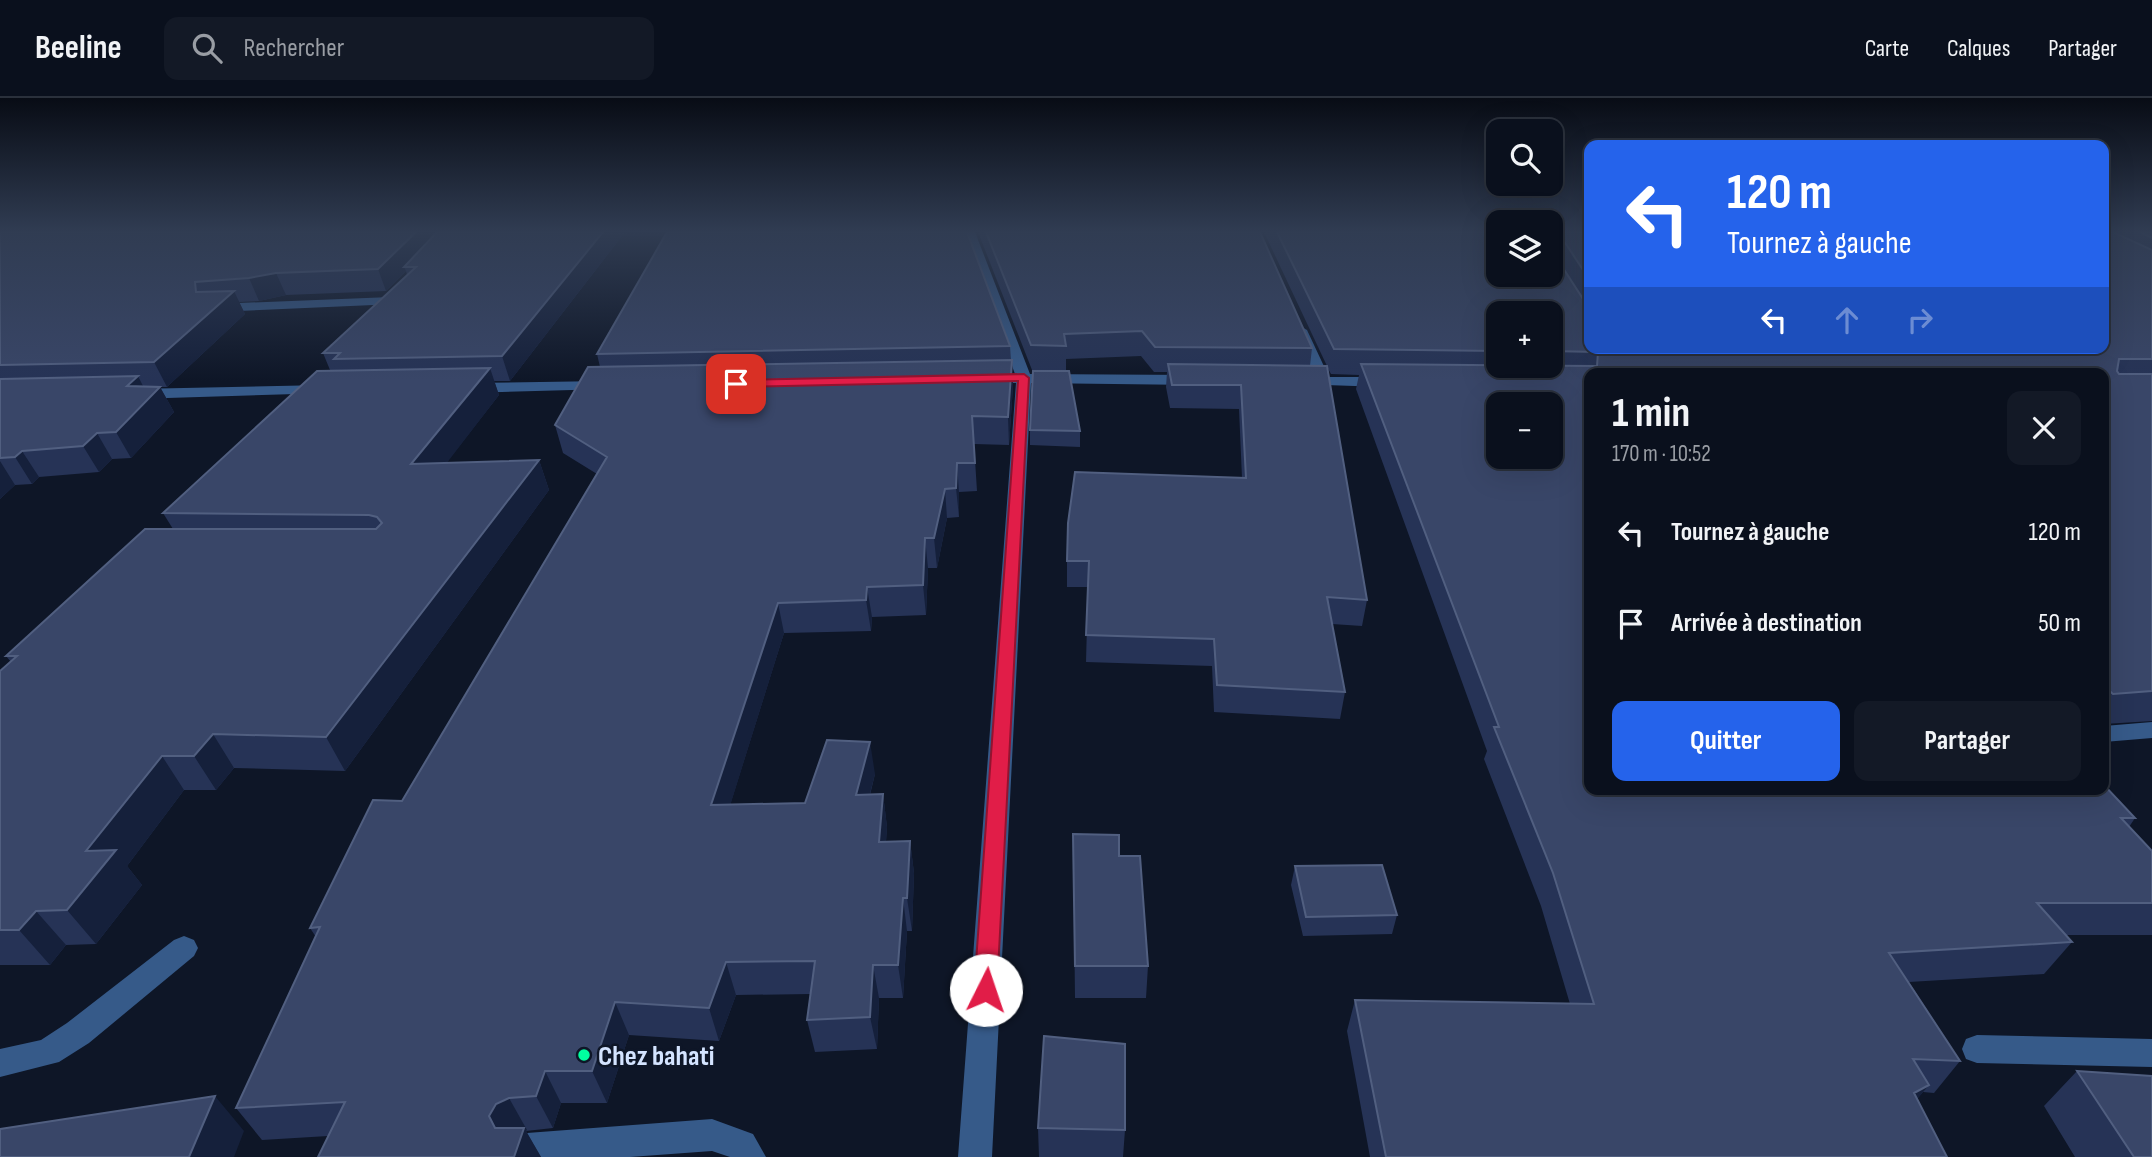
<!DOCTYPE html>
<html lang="fr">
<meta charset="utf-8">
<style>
body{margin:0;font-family:"Sofia Sans Condensed",sans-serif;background:#131926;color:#f1f3f6;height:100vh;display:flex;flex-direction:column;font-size:26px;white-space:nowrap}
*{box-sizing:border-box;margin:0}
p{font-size:23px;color:#999da4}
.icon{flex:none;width:38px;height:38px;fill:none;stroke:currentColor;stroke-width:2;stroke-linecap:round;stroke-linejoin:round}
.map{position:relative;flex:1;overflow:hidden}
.side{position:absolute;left:1584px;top:270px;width:525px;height:427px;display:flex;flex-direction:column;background:#0a101d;border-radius:14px;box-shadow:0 7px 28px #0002,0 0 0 2px #2a303b}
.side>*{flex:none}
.banner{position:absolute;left:1584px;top:42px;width:525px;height:214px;border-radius:14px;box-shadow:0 7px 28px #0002,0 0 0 2px #2a303b;background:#2563eb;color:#fff;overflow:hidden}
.buttons{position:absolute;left:1486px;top:21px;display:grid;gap:14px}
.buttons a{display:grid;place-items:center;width:77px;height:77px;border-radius:14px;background:#0a101d;box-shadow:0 7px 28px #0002,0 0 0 2px #2a303b;font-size:35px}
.pin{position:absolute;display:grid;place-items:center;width:60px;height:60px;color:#fff;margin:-30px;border-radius:14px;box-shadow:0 4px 10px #0006}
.me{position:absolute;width:77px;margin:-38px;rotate:4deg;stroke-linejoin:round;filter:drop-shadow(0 0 5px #0008)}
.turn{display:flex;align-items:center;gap:24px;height:147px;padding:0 28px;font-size:32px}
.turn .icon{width:91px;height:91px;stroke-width:2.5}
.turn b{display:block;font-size:49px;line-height:60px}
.lanes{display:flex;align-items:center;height:66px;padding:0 28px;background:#0003;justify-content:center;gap:35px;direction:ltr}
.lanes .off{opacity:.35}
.round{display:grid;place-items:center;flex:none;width:74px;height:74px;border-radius:14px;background:#131926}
.overview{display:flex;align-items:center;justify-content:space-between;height:119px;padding:0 28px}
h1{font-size:42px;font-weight:700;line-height:52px}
.action{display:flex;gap:14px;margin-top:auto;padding:14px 28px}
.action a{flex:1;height:80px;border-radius:14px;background:#2563eb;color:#fff;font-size:28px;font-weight:700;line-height:80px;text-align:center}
.action a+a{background:#131926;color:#f1f3f6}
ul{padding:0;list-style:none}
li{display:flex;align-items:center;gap:21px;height:91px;padding:0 28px}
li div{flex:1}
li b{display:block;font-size:26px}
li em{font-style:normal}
header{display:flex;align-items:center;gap:42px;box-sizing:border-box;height:98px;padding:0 35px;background:#0a101d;border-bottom:2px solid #2a303b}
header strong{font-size:33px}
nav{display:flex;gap:38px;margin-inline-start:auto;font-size:24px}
.search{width:490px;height:63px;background:#131926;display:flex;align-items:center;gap:18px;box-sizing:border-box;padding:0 24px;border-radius:14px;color:#999da4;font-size:26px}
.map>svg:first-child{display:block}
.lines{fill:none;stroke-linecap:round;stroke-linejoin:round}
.minor{fill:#365a89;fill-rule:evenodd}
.wall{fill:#263356;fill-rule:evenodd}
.shaded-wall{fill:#15203b}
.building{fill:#394668;stroke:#515f80;stroke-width:2;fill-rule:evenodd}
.route{fill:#e11d48;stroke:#92132f;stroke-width:2}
.poi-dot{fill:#00ff9f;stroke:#0e1627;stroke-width:2.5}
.labels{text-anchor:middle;stroke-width:5;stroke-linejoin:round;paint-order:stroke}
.near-poi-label{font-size:28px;font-weight:bold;fill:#d4e4ff;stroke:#0e1627;text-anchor:start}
</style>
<header>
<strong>Beeline</strong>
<div class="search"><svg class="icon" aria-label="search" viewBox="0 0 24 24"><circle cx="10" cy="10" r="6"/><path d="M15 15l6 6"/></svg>Rechercher</div>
<nav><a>Carte</a><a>Calques</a><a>Partager</a></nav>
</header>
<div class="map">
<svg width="2152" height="1059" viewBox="0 0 2152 1059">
<rect width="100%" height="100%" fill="#0e1627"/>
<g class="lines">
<!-- minor -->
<path class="minor" d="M963 134H975L1030 276 1195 277 1203 282 1195 287 1031 285 992 1059H958L1016 285H986L978 280 986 275 1015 276Z
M391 199 396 200V206L215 214 208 210 215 206Z
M1300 228 1307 232 1329 279H1384L1392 284 1384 289 1296 286V280L1313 279 1293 232Z
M604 283 612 288 609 291 468 295 460 290 468 285Z
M324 287 332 292 329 295 135 301 127 296 135 291Z
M2152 624V640L2104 644V628Z
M184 838 194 842 198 850 194 858 89 945 59 964 0 979V951L41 942 67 925 174 842Z
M1977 937 2152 941V969L1977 965 1966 961 1962 951 1966 941Z
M712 1021 753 1036 766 1059H730L712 1053 630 1059H514L510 1051 515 1040 527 1035Z"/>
</g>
<!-- wall -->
<path class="wall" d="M0 134H625L510 283H494L499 297 446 365 539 362 549 392 345 673 234 670 216 692H184L127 768 142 787 96 846 66 847 50 867H0V573L11 564 6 558 173 431 163 415 330 272 323 255 407 177 406 173 386 193 286 197 259 203 239 204 245 216 167 289H160L174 314 131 360 112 361 99 374 39 379 32 386 15 387 0 401Z
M978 134H1260L1312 250 1310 268H1327L1264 134H1589V250H2104V134H2152V623L2104 626V275H1589V691L2135 720 2129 729 2152 753V837H2066L2072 844 2044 876 1909 884 1960 963 1934 995 1923 994 1917 1001 1947 1059H1370L1347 933 1355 902 1570 906 1541 808 1484 661 1487 653 1356 291 1359 277 1331 276 1327 269 1367 502 1362 528 1332 526 1345 594 1340 621 1214 614 1212 568 1086 564 1088 489H1067V463L1242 380 1239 311 1170 310 1166 289 1167 274H1154L1141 258 1066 261V273L1032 272ZM1498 215H1550V268H1498Z
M1010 248 1011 262H1012L1013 288 1009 347 974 346 977 393 959 394V419L947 420 937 470H928L926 517 872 519 871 533 784 535 730 707 805 705 875 676 870 697 883 696 887 729 886 743H910L914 775 912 833H907L903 900H879L877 951 815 954 807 922 810 896 736 897 719 943 629 937 607 1005H561L553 1030 526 1033 541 1059H318L328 1038 262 1042 236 1010 316 839 310 830 402 703 597 376 563 355 555 327 600 269 597 256Z
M1030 332 1080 333V349L1030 347Z
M1073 736 1119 758 1148 868 1146 900H1075Z
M1295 768 1397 817 1392 836 1303 838 1291 787Z
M2077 973 2152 1059H2075L2044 1008Z
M1038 1030 1125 1032 1123 1059H1039Z"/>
<!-- shaded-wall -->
<path class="shaded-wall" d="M416 134H445L404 169 406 173 386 193 378 171Z
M603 134H625L510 283 502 258Z
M276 175 286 197 259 203 249 180Z
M234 193 245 216 167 289 154 264Z
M1012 262 1013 288 1009 347 1008 319Z
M490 270 499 297 423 396 411 366Z
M138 278 149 300 160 289 174 314 131 360 116 334 127 288Z
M97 335 112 361 99 374 83 348Z
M22 353 39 379 32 386 15 359Z
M539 362 549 392 345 673 326 639Z
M0 363 15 387 0 401Z
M957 365 959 394V419L956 390Z
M945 391 947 420 937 470 934 440Z
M925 440 928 470 926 517 923 487Z
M867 489 872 519 871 533 866 502Z
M778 505 784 535 720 740 711 707Z
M213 636 234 670 216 692 194 658Z
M870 644 875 676 861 730 856 697Z
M162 658 184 692 127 768 142 787 96 846 67 812 86 753Z
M883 696 887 729 884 777 879 744Z
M910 743 914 775 912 833 907 800Z
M903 800 907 833 903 900 898 867Z
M36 813 66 847 50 867 19 832Z
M726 864 736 897 719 943 709 910Z
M873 867 879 900 877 951 870 919Z
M615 904 629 937 607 1005 592 973Z
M545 973 561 1005 553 1030 536 998Z
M1929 987 1903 1018 1914 995Z
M215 998 244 1033 234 1059H189Z
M509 1000 527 1032 526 1033 541 1059H514L489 1018 496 1006Z"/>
<!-- building -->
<path class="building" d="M0 134H416L378 171 276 175 249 180 195 184 196 194 234 193 154 264 0 267Z
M437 134H603L502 258 334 261 340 255H323L416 169H404Z
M667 134H967L1010 248 597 256Z
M986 134H1260L1312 250 1155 249 1142 233 1064 236 1066 248 1031 247Z
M1277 134H1498V177H1550V134H1589V181L1562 140 1554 139V156L1587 207 1589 209V250H1618L1619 251 1636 250H2104V134H2113L2152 152V261H2119L2117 273 2119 276H2152V593L2113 596 2104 588V275H1589V691H2104V687L2135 720H2121L2152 753V805H2037L2072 844 1889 855 1960 963 1913 961 1929 987 1914 995 1947 1059H1386L1355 902 1594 906 1553 775 1494 629H1499L1361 266 1597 268 1598 254 1550 253V215H1498V253L1334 251ZM1498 306H1550V359H1498Z
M2140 134H2152V140Z
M1012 262 1008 319 972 318 975 365H957L956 390 945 391 934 440H925L923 487 867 489 866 502 778 505 711 707 805 705 827 642 870 644 856 697 883 696 879 744 910 743 907 800H903L898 867H873L870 919 807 922 815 863 726 864 709 910 615 904 592 973H545L536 998 509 1000 496 1006 489 1018 495 1030H524L514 1059H318L345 1004 236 1010 320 829 310 830 373 702 402 703 607 359 555 327 588 269Z
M1168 266 1327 268 1367 502 1327 499 1345 594 1217 587 1214 541 1086 537 1089 463H1067L1068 425 1075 374 1246 380 1241 287H1172Z
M490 270 411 366 539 362 326 639 213 636 194 658H162L86 753 116 752 67 812 36 813 19 832H0V573L17 558H6L145 431H376L382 425 377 419 369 417 163 415 317 273Z
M1033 273H1069L1080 333 1030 332Z
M138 278 127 288 160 289 116 334 97 335 83 348 22 353 15 359 0 360V281Z
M1073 736 1119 737V758H1140L1148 868H1075Z
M1382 767 1397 817 1306 819 1295 768Z
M1044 938 1125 946V1032L1038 1030Z
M2077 973 2152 978V1059H2134Z
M215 998 189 1059H0V1031Z"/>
<!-- sky -->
<linearGradient id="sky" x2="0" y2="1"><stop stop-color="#080c15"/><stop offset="0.47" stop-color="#303c52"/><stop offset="1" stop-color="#303c52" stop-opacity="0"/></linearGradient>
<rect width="2152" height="283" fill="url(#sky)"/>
<!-- route -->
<path class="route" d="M1024 276 1029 280 997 892 993 899 986 902 978 899 974 892 1018 283 736 289 731 286 736 282Z"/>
<!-- markers -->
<circle class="poi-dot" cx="584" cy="957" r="7"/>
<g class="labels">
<!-- near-poi labels -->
<g class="near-poi-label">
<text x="598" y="967">Chez bahati</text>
</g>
</g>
</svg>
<div class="buttons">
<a><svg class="icon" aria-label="search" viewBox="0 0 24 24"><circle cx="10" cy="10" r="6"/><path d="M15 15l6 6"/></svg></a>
<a><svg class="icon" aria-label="layers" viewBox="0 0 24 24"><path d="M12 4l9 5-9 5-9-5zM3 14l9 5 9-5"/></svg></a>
<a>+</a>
<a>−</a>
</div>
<div class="pin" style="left:736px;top:286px;background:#d93025"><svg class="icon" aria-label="arrive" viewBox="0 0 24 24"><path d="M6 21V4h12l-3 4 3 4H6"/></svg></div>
<svg class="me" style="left:986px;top:892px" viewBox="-20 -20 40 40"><circle r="19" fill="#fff"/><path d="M0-13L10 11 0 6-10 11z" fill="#e11d48"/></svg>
<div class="banner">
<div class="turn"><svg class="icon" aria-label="left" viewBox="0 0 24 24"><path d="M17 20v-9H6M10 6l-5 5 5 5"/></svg><div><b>120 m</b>Tournez à gauche</div></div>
<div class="lanes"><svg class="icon" aria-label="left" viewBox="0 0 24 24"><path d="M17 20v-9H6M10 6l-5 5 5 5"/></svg><svg class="icon off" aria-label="ahead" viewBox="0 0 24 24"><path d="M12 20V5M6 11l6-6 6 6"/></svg><svg class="icon off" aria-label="right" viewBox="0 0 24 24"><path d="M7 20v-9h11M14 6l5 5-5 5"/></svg></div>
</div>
<section class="side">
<div class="overview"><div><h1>1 min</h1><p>170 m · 10:52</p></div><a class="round"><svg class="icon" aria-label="close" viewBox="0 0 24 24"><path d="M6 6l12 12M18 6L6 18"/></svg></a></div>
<ul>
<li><svg class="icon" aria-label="left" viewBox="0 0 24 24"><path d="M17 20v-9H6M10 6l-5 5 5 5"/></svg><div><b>Tournez à gauche</b></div><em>120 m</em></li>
<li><svg class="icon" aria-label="arrive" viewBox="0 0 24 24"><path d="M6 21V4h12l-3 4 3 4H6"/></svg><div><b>Arrivée à destination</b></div><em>50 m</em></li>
</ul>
<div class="action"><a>Quitter</a><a>Partager</a></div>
</section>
</div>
